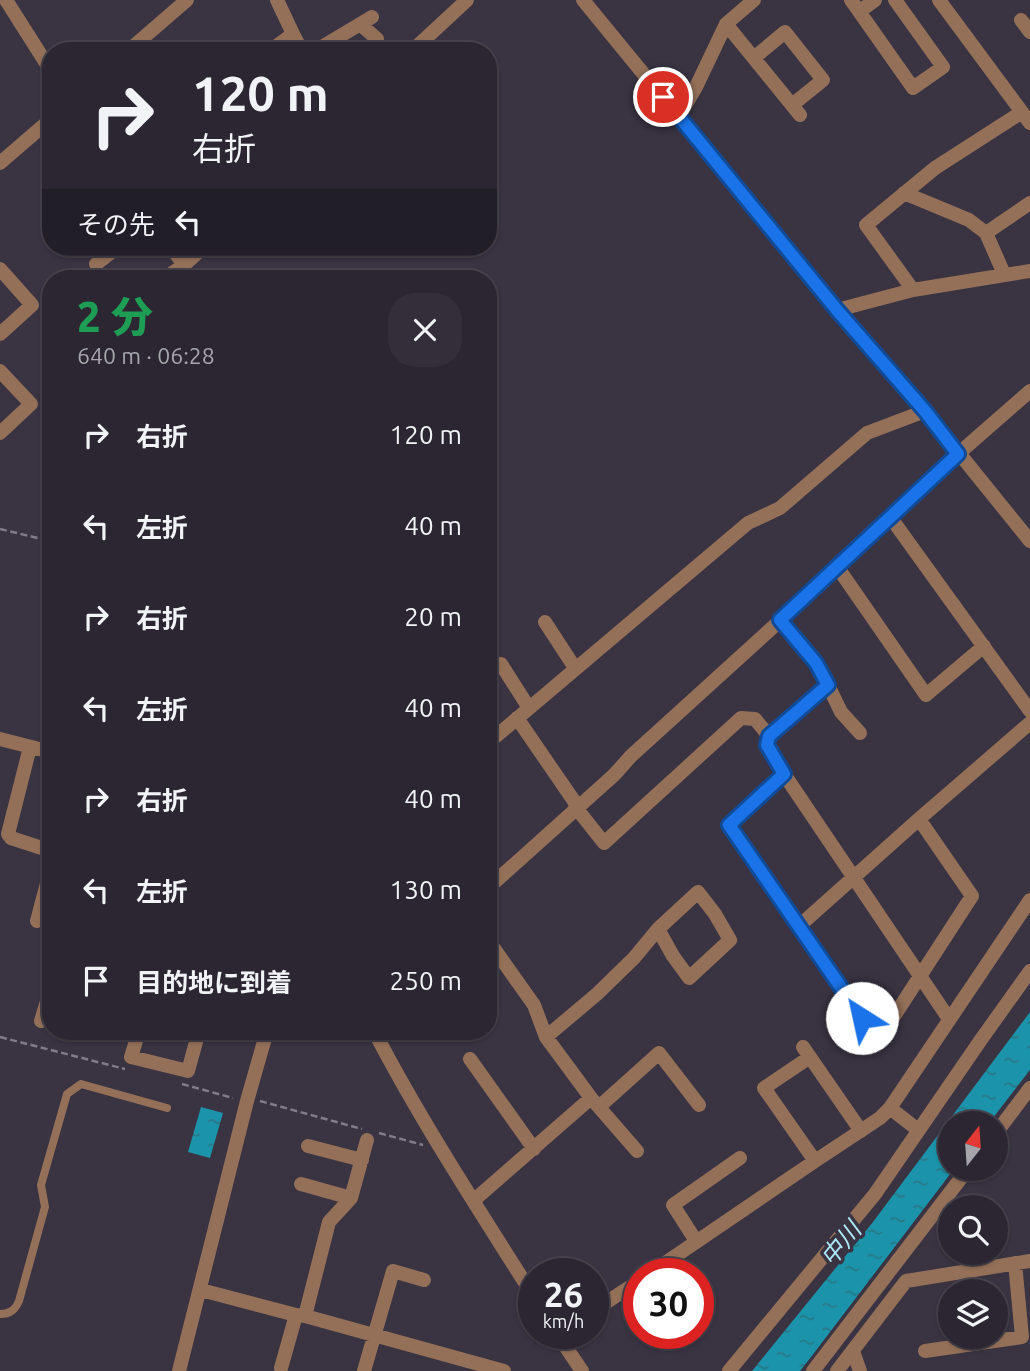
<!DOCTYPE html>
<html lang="ja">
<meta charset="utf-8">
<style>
body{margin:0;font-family:Ubuntu,"Noto Sans JP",sans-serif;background:#332e3a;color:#f1f3f6;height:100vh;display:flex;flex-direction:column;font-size:26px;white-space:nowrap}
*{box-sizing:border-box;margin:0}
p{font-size:23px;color:#a6a5ac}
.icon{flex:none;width:38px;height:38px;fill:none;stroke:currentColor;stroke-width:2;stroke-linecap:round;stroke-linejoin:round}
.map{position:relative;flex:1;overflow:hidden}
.drawer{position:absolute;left:42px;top:270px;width:455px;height:770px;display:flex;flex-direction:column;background:#2b2632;border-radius:28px;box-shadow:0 2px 5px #0004,0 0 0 2px #47434d}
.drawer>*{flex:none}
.top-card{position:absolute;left:42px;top:42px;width:455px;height:214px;border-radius:28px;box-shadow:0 2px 5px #0004,0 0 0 2px #47434d;background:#2b2632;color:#f1f3f6;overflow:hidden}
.needle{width:46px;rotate:17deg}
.controls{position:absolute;left:938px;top:1111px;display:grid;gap:14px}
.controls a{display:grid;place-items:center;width:70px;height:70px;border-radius:50%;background:#2b2632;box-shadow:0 2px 5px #0004,0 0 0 2px #47434d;font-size:35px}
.speed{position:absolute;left:518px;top:1258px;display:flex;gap:14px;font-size:35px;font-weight:700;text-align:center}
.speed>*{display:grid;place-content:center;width:91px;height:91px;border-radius:50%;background:#2b2632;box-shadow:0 2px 5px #0004,0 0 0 2px #47434d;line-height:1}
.speed small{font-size:18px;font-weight:400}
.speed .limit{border:10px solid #d22;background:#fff;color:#111}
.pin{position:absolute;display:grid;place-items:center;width:60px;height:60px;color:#fff;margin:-30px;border:4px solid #fff;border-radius:50%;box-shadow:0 2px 7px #0007}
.me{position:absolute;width:77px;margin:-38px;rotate:325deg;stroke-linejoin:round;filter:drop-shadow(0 0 5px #0008)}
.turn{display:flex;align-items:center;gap:24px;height:147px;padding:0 35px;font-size:32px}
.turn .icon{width:91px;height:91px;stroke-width:2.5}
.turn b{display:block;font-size:49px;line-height:60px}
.then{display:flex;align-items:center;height:66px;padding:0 35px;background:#0003;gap:14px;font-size:26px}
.round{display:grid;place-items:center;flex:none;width:74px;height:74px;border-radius:28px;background:#332e3a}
.summary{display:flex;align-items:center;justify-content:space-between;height:119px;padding:0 35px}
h1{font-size:42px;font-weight:800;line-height:52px;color:#1e9e55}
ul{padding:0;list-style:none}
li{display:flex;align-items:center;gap:21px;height:91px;padding:0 35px}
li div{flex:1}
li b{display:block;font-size:26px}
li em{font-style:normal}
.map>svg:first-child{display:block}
.water{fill:url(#water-ripples)}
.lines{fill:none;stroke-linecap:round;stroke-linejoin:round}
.path{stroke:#817c88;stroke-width:2.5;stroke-dasharray:7 3.5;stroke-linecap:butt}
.service{stroke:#947058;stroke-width:8}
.minor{stroke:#947058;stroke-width:14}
.tertiary{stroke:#947058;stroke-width:14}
.route-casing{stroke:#114b97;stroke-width:18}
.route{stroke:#1a73e8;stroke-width:12}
.labels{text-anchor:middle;stroke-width:7;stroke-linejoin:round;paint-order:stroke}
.water-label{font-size:24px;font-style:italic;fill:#aee9f8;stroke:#393342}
</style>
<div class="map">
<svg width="1030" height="1371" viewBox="0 0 1030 1371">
<defs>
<pattern id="water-ripples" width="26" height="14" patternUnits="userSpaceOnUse" patternTransform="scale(1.75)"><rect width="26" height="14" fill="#1b93aa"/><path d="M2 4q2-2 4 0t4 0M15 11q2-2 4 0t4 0" fill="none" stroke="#2a7787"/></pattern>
</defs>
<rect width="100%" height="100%" fill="#393342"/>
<!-- water -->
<path class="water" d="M1030 1012V1070L989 1123 950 1124V1169H954L811 1357 800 1371H752L873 1222Z
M201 1107 223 1113 210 1158 188 1152Z"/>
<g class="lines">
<!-- path -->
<path class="path" d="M0 529 42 539 51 538
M0 1037 125 1069
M182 1084 233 1098
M260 1101 362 1129
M379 1133 423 1145"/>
<!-- service -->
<path class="service" d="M0 1314C10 1314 15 1310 19 1301L45 1207 41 1185 67 1094 81 1084 167 1108"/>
<!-- minor -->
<path class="minor" d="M6 0 51 71
M277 0 293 34 302 51
M851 0 913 88 943 67 895 0
M939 0 1030 123
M860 11 875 0
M1021 20 1030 32
M360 24 377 39
M726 24 800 115
M270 51 293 34
M315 51 372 17
M412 51 467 0
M755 57 785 32 823 80 792 105
M679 116 696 87 726 24 754 0
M904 193 969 220 986 233 1004 274
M986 233 1030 203
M171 247 184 265
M96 264 118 247
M0 269 32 305 0 334
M165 278 184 265 204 247
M913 290 866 225 935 168 1022 112
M837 310 913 290 1030 271
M0 371 31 404 0 433
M891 518 1030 711
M838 568 926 695 984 646
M780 620 816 663 828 685
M545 622 575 668
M501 664 529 708
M517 718 574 801 577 809 604 843 741 718 755 719 769 736 828 685 841 712 860 733
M769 736 767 745 784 774 949 1019
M0 739 51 752
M488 743 748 523 780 508 867 433 925 411
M30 747 8 834 11 838 51 851
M784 774 729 825 878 1041 972 896 919 819
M488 888 614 775 631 756 838 568 958 454 1030 391
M37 921 51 868
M798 927 919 819 1030 723
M488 940 534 1005 546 1037 591 1098 637 1151
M41 1021 51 988
M139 1031 131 1057 188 1071 199 1031
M374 1031C422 1123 479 1210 534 1297
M546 1037 597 994 634 958 658 929 698 892 715 914 730 940 689 978 673 956 658 929
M803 1047 861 1131
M810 1057 764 1088 815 1161
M470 1059 534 1149
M600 1106 659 1053 699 1105
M890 1108 918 1130
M996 1133 1030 1088
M308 1146 362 1160
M301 1184 351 1198
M473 1201 591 1098
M696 1241 673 1205 740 1158
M649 1274 815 1161 880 1118 890 1108 1030 900
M201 1290 296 1315 305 1316 504 1371
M593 1311 639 1281
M305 1316 329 1222 351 1198 367 1140
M557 1334 582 1371
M853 1351 860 1371
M925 1351 1022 1337 1015 1263
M281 1368 296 1315
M179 1371 247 1101 267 1031
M364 1371 393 1271 424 1280
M729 1371 875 1194 980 1041 1030 971
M813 1371 968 1169
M837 1371 906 1281 1030 1261"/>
<!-- tertiary -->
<path class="tertiary" d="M583 0 837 310 925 411 1030 541
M128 51 187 0
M0 163 51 119"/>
</g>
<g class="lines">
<!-- route casing -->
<g class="route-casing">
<path id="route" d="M663 97 837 310 925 411 958 454 780 620 816 663 828 685 769 736 767 745 784 774 729 825 862 1018"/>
</g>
<!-- route -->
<use href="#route" class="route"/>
</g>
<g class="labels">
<!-- water labels -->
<g class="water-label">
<text transform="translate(841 1244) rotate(-51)" y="8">中川</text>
</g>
</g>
</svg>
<div class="controls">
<a><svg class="needle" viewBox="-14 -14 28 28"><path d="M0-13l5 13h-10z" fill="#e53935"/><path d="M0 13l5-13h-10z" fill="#a6a5ac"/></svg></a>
<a><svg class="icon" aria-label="search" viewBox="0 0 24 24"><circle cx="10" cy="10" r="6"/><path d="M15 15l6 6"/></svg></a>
<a><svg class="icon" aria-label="layers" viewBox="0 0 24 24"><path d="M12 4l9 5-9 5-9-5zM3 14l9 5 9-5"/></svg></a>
</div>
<div class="speed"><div>26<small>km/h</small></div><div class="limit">30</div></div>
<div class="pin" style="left:663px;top:97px;background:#d93025"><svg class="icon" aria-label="arrive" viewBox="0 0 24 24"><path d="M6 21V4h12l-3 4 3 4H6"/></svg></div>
<svg class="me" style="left:862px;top:1018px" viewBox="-20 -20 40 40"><circle r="19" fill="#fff"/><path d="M0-13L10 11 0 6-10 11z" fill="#1a73e8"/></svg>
<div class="top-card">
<div class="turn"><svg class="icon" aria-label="right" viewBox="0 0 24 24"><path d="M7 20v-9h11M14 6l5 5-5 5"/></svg><div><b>120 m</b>右折</div></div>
<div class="then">その先<svg class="icon" aria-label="left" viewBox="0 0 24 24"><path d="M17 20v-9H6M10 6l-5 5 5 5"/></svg></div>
</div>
<section class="drawer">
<div class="summary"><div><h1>2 分</h1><p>640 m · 06:28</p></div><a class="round"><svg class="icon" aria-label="close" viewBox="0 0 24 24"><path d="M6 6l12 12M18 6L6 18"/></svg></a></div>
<ul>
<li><svg class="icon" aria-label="right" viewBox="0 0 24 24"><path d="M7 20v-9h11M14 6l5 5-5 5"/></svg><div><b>右折</b></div><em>120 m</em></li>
<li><svg class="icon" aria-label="left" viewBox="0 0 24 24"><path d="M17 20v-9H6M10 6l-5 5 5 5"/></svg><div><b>左折</b></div><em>40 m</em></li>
<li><svg class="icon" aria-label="right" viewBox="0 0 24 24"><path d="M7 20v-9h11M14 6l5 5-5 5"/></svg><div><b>右折</b></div><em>20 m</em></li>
<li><svg class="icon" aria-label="left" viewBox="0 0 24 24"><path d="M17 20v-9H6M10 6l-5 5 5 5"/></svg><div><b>左折</b></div><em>40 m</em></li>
<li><svg class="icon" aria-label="right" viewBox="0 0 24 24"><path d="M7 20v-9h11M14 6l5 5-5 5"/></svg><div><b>右折</b></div><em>40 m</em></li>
<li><svg class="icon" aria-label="left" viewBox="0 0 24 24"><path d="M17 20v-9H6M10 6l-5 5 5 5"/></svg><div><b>左折</b></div><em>130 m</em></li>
<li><svg class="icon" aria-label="arrive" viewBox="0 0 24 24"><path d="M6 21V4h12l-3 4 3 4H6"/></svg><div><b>目的地に到着</b></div><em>250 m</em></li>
</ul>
</section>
</div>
